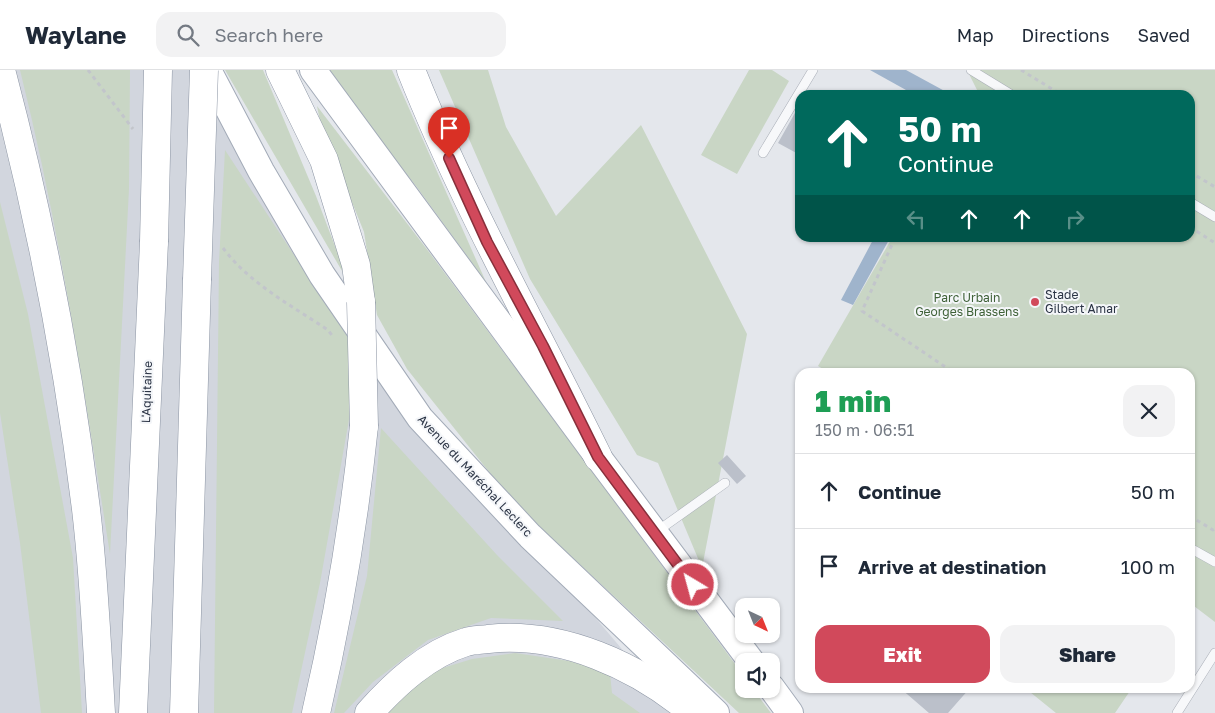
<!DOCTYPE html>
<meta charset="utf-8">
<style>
body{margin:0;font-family:"Golos Text",sans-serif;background:#f2f2f3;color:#1f2937;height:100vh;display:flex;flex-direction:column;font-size:19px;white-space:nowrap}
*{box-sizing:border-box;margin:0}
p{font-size:16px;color:#747a83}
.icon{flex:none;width:28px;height:28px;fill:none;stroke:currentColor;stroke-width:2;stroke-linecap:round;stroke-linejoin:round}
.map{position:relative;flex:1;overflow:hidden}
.details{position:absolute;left:795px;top:298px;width:400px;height:325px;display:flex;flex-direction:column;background:#fff;border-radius:15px;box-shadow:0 1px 4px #0004}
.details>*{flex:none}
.hud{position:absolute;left:795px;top:20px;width:400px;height:152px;border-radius:15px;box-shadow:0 1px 4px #0004;background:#00695c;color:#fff;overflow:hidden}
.needle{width:32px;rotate:137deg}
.buttons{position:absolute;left:735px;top:528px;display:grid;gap:10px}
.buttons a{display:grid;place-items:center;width:45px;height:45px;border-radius:10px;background:#fff;box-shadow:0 1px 4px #0004;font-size:25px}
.pin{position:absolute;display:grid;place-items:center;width:42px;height:42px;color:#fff;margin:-51px -21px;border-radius:50% 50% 50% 0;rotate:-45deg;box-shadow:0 0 5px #0007}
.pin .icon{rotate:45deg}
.me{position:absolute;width:55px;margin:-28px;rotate:323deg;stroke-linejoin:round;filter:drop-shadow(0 0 4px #0008)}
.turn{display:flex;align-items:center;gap:18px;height:105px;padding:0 20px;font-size:22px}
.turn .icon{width:65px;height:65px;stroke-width:2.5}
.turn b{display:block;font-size:35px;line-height:42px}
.lanes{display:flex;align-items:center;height:48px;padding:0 20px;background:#0003;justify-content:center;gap:25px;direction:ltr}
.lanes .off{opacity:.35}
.round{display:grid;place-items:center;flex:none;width:52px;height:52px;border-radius:15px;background:#f2f2f3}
.overview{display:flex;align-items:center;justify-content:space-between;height:85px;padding:0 20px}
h1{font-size:30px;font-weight:800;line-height:38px;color:#1e9e55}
.primary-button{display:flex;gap:10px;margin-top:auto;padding:10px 20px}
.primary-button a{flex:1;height:58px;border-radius:15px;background:#d1495b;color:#fff;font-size:20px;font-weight:800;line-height:58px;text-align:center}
.primary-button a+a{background:#f2f2f3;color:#1f2937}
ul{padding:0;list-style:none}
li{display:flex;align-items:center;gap:15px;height:75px;padding:0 20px;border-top:1px solid #e0e1e3}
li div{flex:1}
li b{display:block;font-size:19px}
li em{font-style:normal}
header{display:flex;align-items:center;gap:30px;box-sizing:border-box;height:70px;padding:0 25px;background:#fff;border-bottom:1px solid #e0e1e3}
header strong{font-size:24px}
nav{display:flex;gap:28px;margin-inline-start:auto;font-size:18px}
.search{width:350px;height:45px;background:#f2f2f3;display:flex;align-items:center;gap:12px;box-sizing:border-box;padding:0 18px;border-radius:15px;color:#747a83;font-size:19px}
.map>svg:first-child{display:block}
.built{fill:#d2d6de}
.green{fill:#c9d6c5}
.water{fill:#9fb4cc}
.building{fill:#bbc0ca}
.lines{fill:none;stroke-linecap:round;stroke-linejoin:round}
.lane-casing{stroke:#a9aeb7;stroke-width:10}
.primary-casing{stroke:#a3abb8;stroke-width:28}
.highway-casing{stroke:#8b94a3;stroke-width:29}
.path{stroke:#c2c5cb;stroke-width:3;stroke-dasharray:4 4;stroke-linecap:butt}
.lane{stroke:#f7f8fa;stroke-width:9}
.primary{stroke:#fff;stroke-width:26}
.highway{stroke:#fff;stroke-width:28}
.highway-bridge-casing{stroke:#8b94a3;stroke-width:29;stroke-linecap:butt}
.highway-bridge{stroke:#fff;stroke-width:28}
.route-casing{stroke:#882f3b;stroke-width:12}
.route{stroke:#d1495b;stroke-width:9}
.poi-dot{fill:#d1495b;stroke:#f4f6f9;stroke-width:2}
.labels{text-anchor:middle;stroke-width:4;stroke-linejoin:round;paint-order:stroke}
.poi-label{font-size:12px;fill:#2b3445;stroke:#f4f6f9;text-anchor:start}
.park-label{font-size:12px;fill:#3f6138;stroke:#f4f6f9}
.street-label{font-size:12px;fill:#2b3445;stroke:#f4f6f9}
</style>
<header>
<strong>Waylane</strong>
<div class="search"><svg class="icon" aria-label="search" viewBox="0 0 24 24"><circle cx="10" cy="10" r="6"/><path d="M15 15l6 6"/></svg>Search here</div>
<nav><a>Map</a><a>Directions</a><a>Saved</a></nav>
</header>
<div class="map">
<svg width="1215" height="643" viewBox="0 0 1215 643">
<rect width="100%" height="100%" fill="#e4e7ec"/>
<!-- built -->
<path class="built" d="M0 0H192L313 214 676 643H0Z"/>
<!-- green -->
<path class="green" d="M20 0H130L129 119 110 484C84 321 60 160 20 0Z
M225 0H263L316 126 349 213Z
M324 0H392L486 212 416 116Z
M439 0H488L506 57 556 146 641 55 747 264 702 498 658 393 637 385 530 209Z
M749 0H772L789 11 737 104 701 85Z
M967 0H1215V552L1190 533V302H828L818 296 892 168H1190V25H974L977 20Z
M317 36 429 182 744 606V619H753L771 643H739L513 432 407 299 377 245 364 162 321 56Z
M225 80 348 267 353 327 320 513 292 643H214L219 192Z
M0 132 28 244 73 488 82 643H41L20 473 0 343Z
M381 358 497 485 563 551 491 548 428 570 373 612 344 643H334L367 506Z
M515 583 569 591 610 603 612 623 640 643H383L387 638 436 600 472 589Z
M1025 618H1132L1115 643H1056Z"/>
<!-- water -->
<path class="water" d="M870 0H906L952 25H915Z
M874 168H890L853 235 841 230Z"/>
<!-- building -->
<path class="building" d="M800 34V85L778 73Z
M727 385 746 406 737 414 718 393Z
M900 618H970L948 643H929Z"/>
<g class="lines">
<!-- lane casing -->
<g class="lane-casing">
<path id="lane" d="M971 0 1012 25
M763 83 813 0
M1190 132 1215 147
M656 462 725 413
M1190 478 1215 492
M1177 643 1215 583"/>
</g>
<!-- primary casing -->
<g class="primary-casing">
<path id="primary" d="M208 0 261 101 322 205 420 348 530 466 716 643
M313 0 598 387 751 591
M771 617 790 643"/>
</g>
<!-- highway casing -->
<g class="highway-casing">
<path id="highway" d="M1 0C39 144 68 291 86 439 94 506 97 575 101 643
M280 0 324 90 356 195 361 232
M411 0C464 134 535 258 598 387
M133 643 154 172
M184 643 197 210
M316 643C338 548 354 453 364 356
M369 643C395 614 427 584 466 572 472 570 481 570 488 569 561 561 638 596 693 643"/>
</g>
<!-- path -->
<path class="path" d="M88 0 133 59
M1021 0 1062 25
M1190 102 1215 117
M1190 157 1215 173
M895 168 862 241 953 302
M223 178C249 213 292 236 328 260L334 268
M1190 446 1213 460 1215 458"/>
<!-- lane -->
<use href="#lane" class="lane"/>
<!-- primary -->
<use href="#primary" class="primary"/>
<!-- highway -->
<use href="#highway" class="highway"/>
<!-- highway-bridge casing -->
<g class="highway-bridge-casing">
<path id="highway-bridge" d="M154 172 158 0
M197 210 204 0
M361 232 364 356"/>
</g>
<!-- highway-bridge -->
<use href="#highway-bridge" class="highway-bridge"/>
</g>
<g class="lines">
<!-- route casing -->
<g class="route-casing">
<path id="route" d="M449 88 487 172 543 276 598 387 693 515"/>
</g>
<!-- route -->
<use href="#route" class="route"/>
</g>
<!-- markers -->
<circle class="poi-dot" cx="1035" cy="232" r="5"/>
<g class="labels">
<!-- poi labels -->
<g class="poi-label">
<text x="1045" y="229">Stade<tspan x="1045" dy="14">Gilbert Amar</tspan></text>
</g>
<!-- park labels -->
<g class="park-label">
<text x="967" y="232">Parc Urbain<tspan x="967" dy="14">Georges Brassens</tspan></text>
</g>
<!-- street labels -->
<g class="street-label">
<text transform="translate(147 322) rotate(-88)" y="4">L'Aquitaine</text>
<text transform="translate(475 406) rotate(47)" y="4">Avenue du Maréchal Leclerc</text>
</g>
</g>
</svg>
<div class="buttons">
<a><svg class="needle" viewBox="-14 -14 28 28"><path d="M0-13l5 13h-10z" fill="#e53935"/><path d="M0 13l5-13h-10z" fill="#747a83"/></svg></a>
<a><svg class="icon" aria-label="sound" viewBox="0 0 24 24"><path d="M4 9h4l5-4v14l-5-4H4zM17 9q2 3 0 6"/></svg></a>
</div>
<div class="pin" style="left:449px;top:88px;background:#d93025"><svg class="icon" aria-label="arrive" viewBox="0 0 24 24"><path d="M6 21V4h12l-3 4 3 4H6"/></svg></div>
<svg class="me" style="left:693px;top:515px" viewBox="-20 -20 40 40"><circle r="17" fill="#d1495b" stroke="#fff" stroke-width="3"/><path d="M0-11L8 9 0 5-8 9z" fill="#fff"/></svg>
<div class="hud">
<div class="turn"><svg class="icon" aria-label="ahead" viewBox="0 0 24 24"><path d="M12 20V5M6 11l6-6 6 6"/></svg><div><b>50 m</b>Continue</div></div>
<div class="lanes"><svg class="icon off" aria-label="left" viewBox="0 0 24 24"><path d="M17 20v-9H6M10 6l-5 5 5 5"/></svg><svg class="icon" aria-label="ahead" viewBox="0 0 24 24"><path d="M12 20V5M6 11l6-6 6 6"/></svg><svg class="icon" aria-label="ahead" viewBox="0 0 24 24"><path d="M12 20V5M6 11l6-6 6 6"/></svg><svg class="icon off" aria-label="right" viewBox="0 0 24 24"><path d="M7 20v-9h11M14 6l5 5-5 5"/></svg></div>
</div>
<section class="details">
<div class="overview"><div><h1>1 min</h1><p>150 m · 06:51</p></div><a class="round"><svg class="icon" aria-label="close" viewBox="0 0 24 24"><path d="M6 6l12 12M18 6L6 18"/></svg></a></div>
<ul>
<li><svg class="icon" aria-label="ahead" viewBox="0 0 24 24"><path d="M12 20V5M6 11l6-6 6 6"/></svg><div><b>Continue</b></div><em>50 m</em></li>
<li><svg class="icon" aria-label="arrive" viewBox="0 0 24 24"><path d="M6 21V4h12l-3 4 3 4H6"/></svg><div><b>Arrive at destination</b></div><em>100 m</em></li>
</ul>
<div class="primary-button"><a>Exit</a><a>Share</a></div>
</section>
</div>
